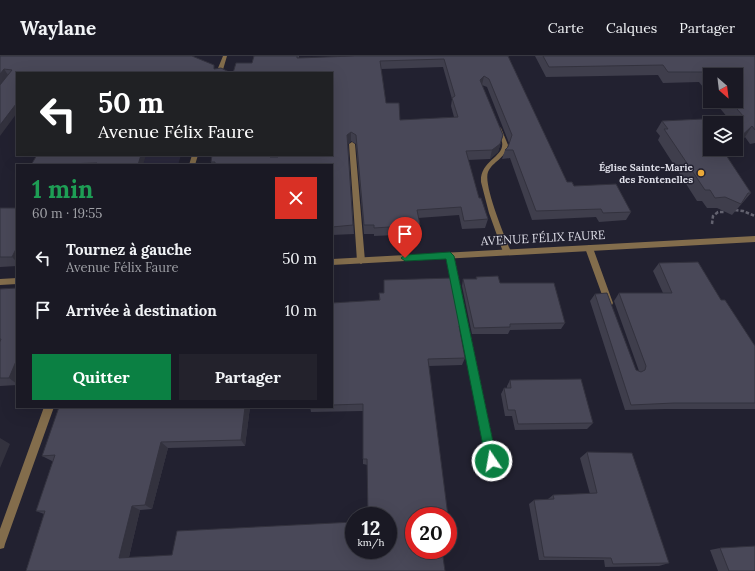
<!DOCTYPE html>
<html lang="fr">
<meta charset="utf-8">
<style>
body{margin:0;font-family:Lora,serif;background:#23222c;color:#f1f3f6;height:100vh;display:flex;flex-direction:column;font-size:15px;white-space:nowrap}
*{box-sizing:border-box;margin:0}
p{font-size:13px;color:#9fa0a6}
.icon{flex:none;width:22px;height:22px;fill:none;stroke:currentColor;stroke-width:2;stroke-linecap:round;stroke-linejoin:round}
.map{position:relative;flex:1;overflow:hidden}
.side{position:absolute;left:16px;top:108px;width:317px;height:244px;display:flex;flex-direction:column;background:#1a1924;border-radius:0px;box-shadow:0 4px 16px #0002,0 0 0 1px #383841}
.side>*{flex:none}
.hud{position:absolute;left:16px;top:16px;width:317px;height:84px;border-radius:0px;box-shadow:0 4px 16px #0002,0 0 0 1px #383841;background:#202124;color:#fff;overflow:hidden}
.needle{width:26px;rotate:152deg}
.controls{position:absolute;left:703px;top:12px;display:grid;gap:8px}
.controls a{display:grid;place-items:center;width:40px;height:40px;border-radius:0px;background:#1a1924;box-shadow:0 4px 16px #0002,0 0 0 1px #383841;font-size:20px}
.speed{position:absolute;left:345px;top:451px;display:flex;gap:8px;font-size:20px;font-weight:700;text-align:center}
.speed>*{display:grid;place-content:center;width:52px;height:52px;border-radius:50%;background:#1a1924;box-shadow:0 4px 16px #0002,0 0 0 1px #383841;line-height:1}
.speed small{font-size:10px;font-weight:400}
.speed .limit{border:6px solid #d22;background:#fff;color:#111}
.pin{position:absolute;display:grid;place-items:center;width:34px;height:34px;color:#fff;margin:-41px -17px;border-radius:50% 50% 50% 0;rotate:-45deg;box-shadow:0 0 4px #0007}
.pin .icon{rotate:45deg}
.me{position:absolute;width:44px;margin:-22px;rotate:348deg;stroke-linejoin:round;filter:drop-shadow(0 0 3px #0008)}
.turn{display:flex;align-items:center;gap:14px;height:84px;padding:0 16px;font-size:18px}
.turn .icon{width:52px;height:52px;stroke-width:2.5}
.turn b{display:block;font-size:28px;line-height:34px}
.round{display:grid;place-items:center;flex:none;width:42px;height:42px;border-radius:0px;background:#23222c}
.overview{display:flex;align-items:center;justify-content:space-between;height:68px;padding:0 16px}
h1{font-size:24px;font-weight:700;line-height:30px;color:#1e9e55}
.primary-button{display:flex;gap:8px;margin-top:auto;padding:8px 16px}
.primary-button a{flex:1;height:46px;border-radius:0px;background:#0b8043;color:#fff;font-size:16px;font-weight:700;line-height:46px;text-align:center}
.primary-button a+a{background:#23222c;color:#f1f3f6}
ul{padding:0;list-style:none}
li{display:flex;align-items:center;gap:12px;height:52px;padding:0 16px}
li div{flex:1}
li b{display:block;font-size:15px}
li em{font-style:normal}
header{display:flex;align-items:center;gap:24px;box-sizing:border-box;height:56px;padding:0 20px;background:#1a1924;border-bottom:1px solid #383841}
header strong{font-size:19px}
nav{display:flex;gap:22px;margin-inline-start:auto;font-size:14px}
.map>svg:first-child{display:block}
.built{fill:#2c2a3e}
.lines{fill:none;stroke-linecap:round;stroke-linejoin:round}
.path{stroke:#63626f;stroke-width:2.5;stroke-dasharray:3.5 2;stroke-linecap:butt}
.service{fill:#836d4c;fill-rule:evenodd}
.minor{fill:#836d4c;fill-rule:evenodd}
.tertiary{fill:#836d4c;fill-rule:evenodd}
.wall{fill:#3f3e4c;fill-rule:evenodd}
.shaded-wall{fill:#33323e}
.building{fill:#494858;stroke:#33323e;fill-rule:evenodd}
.route{fill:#0b8043;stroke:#07532c}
.poi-dot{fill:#eba939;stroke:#222130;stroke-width:1.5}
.labels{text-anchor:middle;stroke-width:3;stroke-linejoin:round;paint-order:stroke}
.far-poi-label{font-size:10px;font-weight:bold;fill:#dfdfe9;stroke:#222130;text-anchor:end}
.street-label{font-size:12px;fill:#dfdfe9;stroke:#222130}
</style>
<header>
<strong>Waylane</strong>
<nav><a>Carte</a><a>Calques</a><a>Partager</a></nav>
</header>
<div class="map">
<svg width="755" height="515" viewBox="0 0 755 515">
<rect width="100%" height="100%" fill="#222130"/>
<!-- built -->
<path class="built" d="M43 99H181L178 109H37Z"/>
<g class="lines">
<!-- path -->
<path class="path" d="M735 154 743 155 755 160
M712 168 713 160 718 156H725"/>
<!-- service -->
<path class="service" d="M352 86 355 88 365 205 361 208 357 205 349 88Z
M450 197 454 200 497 405 495 408 492 410 489 408 487 405 446 200Z"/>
<!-- minor -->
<path class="minor" d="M223 0H227L222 17H216Z
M498 70 501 72 508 89C505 103 493 105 488 116 483 129 505 181 511 196L507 199 503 196 489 157 481 126C480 104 505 101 502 86 501 81 497 77 495 72Z
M192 99H198L195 109H189Z
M274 99H280L279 109H273Z
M589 189 593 192 613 247 612 249H606L605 247 585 192Z
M44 351H54L5 488 4 492 0 493V473Z"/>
<!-- tertiary -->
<path class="tertiary" d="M755 180V186L332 209V203Z
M17 222V228L0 229V223Z"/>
</g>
<!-- wall -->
<path class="wall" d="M0 0 215 13 229 16 230 17H17V57L0 29Z
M254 0H299V2L508 0 567 126 574 130 631 156 626 164 599 166 596 161 532 164 510 102 502 103 505 94 508 91 509 87 487 31 482 29 503 79 498 96 490 103 468 104 479 142 488 163 485 172 462 173 459 159 418 162 420 169 419 178 374 180V178H364L356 88 351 85 348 88 354 178 332 179V109H212L211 106 212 99H273V101L332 99 252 7ZM443 11 452 43 451 50 454 61 400 64 386 47 381 13Z
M535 0H755V87L750 88 745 81 725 99 751 137 732 159 717 152H707L702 145H697L658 84 660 80 656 75 662 65 728 62 714 45H736L710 19V40L699 26 663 27 658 19 546 21Z
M37 99 143 109H31Z
M0 152H17V210L0 211Z
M659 207 721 244 755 290V353H666L625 354 590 245 595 238 636 314 639 315 614 245 619 237H663L653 215Z
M476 221 500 227 565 267 561 273 510 274 508 278H472L462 230 463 223H476Z
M384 224 462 270 460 277 465 302 462 309 429 310 414 460V494L26 515 44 458 36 455 53 405H52L42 400 250 351 245 390 168 392 152 453 140 454 129 501 388 494 368 409 363 408V355L311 356 310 351H332V247L379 244V237H384Z
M17 232V329L0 330V233Z
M510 324 593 367 587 373 515 374 512 360H505L501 338 504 332H507V330Z
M587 396 669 507 659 510 605 511 604 504H539L529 448 534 444 548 443 553 439 590 438 580 402Z
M720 492 755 515H718L710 494Z"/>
<!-- shaded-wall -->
<path class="shaded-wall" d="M4 13 8 19 0 29V18Z
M484 20 482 29 480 24Z
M16 48 17 49V57L0 80V69Z
M752 70 745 81 736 89V85Z
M351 76V85L348 88 347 79Z
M503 79 498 96 490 103 492 94Z
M728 93H732L716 107 724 96Z
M141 99H146L143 109H138Z
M270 99H273L272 109 270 101Z
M17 191V206L12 201Z
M17 303V328L9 322Z
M245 351H250L245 390 241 384Z
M0 382 10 388 0 412Z
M161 386 168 392 152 453 145 449Z
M132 450 140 454 128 505 119 502Z"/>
<!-- building -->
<path class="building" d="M0 0H192L214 9V13L221 12 229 16 175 17H17V48H16L0 69V29L12 14 4 13 0 18Z
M254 0H297V2L354 0H508L567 126H572L574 130 616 128 631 156 603 157 601 153 536 155 513 94H505L508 91 512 79 489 23 484 20 480 24 503 79 500 88 492 94 466 95 479 142H481L488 163 464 165 461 151 417 154 420 169 374 172V169H364L356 79 351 76 347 79 353 169 332 171V109H215V106H211L212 99H270V101H278V99H332V17H233L236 7H252ZM444 3 455 40 452 42 458 61 400 64 399 47H386L380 5Z
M543 0H755V74L752 70 736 85V67H710V93H728L724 96 751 137H748L741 148 725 141 715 142 710 134H705L664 73H668L662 65 744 61 730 45H736V19H710V22L705 16H668L663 9 549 11Z
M37 99H141L138 109H96L97 107 31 109Z
M0 152H17V191L12 201H0Z
M698 206 721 244H725L755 290V347H674L631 349 595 238 607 237 636 314 641 316 645 314 646 310 619 237H672L659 207Z
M498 220 500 227H554L565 267 510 268V271L474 272 463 223H477L476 221Z
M452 222 462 270H459L465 302 428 303 448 460H414V494H442L445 515H26L45 455H36L55 399 42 400 59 351H245L241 384 161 386 145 449 132 450 119 502 172 499 177 475 354 466V494H388V460H368L367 403H363V348L332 349V247L380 244 379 237H384V224Z
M17 232V303L9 322H0V286L1 283H0V233Z
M581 323 593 367 518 368 515 354H508L504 332H511L510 324Z
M587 396 632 397 669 507 613 508 611 502 544 501 534 444 554 443 553 439 597 437Z
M755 490V515H729L720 492Z"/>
<!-- route -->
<path class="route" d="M450 196 454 200 497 405 496 409 492 411 488 409 486 405 446 203 405 205 401 202 405 199Z"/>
<!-- markers -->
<circle class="poi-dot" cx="701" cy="117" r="4"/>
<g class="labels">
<!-- far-poi labels -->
<g class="far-poi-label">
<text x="693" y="115">Église Sainte-Marie<tspan x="693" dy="12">des Fontenelles</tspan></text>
</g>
<!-- street labels -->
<g class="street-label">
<text transform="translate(543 182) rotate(-3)" y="4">AVENUE FÉLIX FAURE</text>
</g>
</g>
</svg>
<div class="controls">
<a><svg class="needle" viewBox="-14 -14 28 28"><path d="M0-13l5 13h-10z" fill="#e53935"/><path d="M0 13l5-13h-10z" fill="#9fa0a6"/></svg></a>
<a><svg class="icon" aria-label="layers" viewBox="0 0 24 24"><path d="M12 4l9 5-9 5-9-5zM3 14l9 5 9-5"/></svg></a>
</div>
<div class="speed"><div>12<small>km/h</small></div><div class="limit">20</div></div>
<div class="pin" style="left:405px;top:202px;background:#d93025"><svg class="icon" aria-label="arrive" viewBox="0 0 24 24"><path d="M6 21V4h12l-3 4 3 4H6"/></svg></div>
<svg class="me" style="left:492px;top:405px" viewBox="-20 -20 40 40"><circle r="17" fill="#0b8043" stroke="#fff" stroke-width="3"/><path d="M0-11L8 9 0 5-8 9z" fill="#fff"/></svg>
<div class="hud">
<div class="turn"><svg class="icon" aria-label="left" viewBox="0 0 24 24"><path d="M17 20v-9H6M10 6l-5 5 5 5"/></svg><div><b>50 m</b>Avenue Félix Faure</div></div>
</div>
<section class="side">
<div class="overview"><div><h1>1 min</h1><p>60 m · 19:55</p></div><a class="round" style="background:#d93025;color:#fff"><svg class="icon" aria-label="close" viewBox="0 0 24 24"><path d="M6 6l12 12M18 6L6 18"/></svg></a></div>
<ul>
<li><svg class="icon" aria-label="left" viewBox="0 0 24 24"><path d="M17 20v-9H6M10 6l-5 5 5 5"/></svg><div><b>Tournez à gauche</b><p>Avenue Félix Faure</p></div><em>50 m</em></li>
<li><svg class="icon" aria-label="arrive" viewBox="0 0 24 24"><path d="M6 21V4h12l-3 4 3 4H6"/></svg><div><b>Arrivée à destination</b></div><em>10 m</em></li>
</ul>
<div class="primary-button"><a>Quitter</a><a>Partager</a></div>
</section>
</div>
